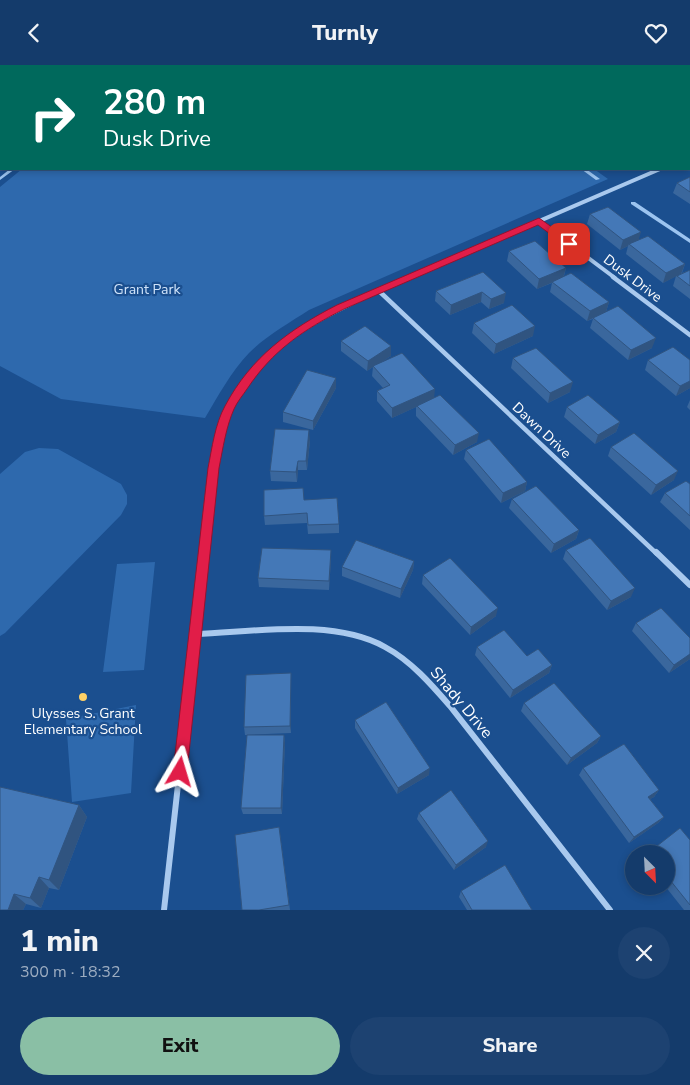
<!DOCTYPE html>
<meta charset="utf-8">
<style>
body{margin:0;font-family:"Nunito Sans",sans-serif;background:#1d4271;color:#f1f3f6;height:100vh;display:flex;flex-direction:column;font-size:19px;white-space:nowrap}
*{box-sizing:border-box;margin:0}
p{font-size:16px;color:#9dadc1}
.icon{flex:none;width:28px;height:28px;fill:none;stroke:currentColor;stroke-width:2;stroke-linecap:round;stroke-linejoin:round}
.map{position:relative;height:845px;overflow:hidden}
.drawer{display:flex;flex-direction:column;background:#143b6b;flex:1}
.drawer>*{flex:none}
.hud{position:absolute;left:0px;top:0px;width:690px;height:105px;box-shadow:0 2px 8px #0003,0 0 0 1px #33557e;background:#00695c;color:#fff;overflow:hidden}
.needle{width:32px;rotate:156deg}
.buttons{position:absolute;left:625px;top:780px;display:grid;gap:10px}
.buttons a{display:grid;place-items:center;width:50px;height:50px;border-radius:50%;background:#143b6b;box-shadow:0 2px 8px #0003,0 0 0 1px #33557e;font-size:25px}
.pin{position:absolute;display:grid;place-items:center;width:42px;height:42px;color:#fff;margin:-21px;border-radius:10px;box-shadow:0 2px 8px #0006}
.me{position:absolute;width:55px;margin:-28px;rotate:7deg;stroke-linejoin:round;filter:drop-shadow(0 0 4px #0008)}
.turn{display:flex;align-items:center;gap:18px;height:105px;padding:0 20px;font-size:22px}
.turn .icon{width:65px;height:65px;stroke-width:2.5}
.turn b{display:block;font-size:35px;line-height:42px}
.round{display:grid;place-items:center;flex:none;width:52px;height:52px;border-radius:26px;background:#1d4271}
.headline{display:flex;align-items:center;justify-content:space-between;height:85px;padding:0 20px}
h1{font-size:30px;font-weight:800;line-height:38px}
.action{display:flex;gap:10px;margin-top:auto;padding:10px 20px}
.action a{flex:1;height:58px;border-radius:30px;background:#8abfa5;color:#111;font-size:20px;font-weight:800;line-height:58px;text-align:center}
.action a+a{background:#1d4271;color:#f1f3f6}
header{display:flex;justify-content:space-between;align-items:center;height:65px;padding:0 20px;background:#143b6b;font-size:22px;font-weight:800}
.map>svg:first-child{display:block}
.green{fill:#2e69ad}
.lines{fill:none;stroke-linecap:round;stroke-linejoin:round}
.stream{fill:#9cc4f0;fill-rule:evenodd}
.minor-far2{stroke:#a9c9ee;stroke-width:4}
.minor-far1{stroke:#a9c9ee;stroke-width:4.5}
.minor{stroke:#a9c9ee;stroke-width:6}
.wall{fill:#3a679d}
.shaded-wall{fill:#305480}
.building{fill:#4478b7;stroke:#305480}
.route{fill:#e11d48;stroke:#92132f}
.poi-dot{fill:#ffd166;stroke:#1b4f8f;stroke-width:2}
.labels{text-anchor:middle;stroke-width:4.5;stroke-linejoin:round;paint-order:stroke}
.street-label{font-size:14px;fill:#fff;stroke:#1b4f8f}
.park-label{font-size:14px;fill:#cfe3fa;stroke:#1b4f8f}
.poi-label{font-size:14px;fill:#fff;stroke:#1b4f8f}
.near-street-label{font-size:16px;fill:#fff;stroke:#1b4f8f}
</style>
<header><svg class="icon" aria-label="back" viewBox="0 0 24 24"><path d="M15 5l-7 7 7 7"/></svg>Turnly<svg class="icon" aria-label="heart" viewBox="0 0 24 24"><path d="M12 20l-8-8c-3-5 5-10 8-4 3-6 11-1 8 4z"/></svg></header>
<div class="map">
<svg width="690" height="845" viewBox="0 0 690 845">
<rect width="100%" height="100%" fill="#1b4f8f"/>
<!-- green -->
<path class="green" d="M108 0H378L381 1H107Z
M22 104H594L608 114 309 245C289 258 266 271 249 288 231 307 218 331 205 353L61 334 0 301V122Z
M39 383 58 384 121 419 127 430V439L121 450 5 568 0 571V409L25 387Z
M155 497 144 605 103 607 117 499Z
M136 640 131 728 72 737 66 654Z"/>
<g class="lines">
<!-- stream -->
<path class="stream" d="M150 0H154L153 1H149Z
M368 0H375L376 1H370Z
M10 104H15L0 115V112Z
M581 104H586L600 114 596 115Z
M631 137H635L690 174V178L631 139Z"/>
<!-- minor-far2 -->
<path class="minor-far2" d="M525 0H545
M539 156 615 213
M407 213 660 104"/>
<!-- minor-far1 -->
<path class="minor-far1" d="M613 212 690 270
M379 226 657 489
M204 489C209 445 210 399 224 357 229 342 237 330 246 318 287 262 349 239 410 212"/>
<!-- minor -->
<path class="minor" d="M656 487 690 520
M196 569C254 567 333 553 385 582 411 596 431 619 450 641L610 845
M164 845 204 487"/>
</g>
<!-- wall -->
<path class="wall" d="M421 0H460V1H425Z
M649 0H680L682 1H649Z
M689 8 690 9V50L689 49Z
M690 112V139L673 128 677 118Z
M590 149 685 199 682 208 690 205V234L673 221 676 211 663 218 626 189 628 181 620 185 587 159Z
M509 186 566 203 564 211 609 237 606 247 652 283 628 295 590 263 593 254 587 256 550 227 552 218 537 224 507 196Z
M483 207 504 238 489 244 481 237 450 250 435 236 436 226Z
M474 258 533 271 494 289 472 268Z
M341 276 391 281V291L380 298 434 333 477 377 453 390 416 351V342L392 353 377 336V326L383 323 372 311 373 302 367 306 341 286Z
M513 293 570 327 548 338 511 303Z
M648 295 690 323 676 331 645 305Z
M336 313V323L313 365 283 357V347Z
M690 335V345L687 342Z
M567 342 620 357 616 367 595 379 564 352Z
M310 375 307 405H298L297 417 271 416 270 406Z
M611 382 674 415 651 430 608 391Z
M466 385 527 417 525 426 501 438 464 394Z
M690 419V465L660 437 665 428Z
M512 434 579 465 576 474 551 488 509 443Z
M304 435 339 459V468L308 469 307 458 265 460 264 451Z
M566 485 631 532 607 545 563 494Z
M331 494 329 525 259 522 258 513Z
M414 496 413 505 400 533 342 511V502Z
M423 510 496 551 470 570 422 519Z
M636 558 690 594 669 608 632 566Z
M477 582 527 591 552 600 549 608 510 633 475 590Z
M291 616V668L245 670 244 662Z
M524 638 601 671 597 678 567 700 521 646Z
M355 655 429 710 397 729 355 663Z
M284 670 285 678 282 749H243L241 743Z
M583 703 659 725 654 732 650 734 664 752 658 758 629 778 579 710Z
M79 740 87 752 59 825 49 823 41 843 26 839 23 845H0Z
M419 748 486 782 454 805 417 754Z
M279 762 290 845H242Z
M690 775V845H684L665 821H666V789H647L648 788Z
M461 826 532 845H467L459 832Z"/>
<!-- shaded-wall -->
<path class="shaded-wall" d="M451 0H460V1H449Z
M1 55V65L0 62V56Z
M641 167 638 177 629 179 628 181 620 185 623 175Z
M685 199 681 209 663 218 666 208Z
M566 203 563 213 537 224 539 214Z
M482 227 481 237 450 250 451 240Z
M506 228 504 238 489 244 491 234Z
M609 237 606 247 587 256 590 246Z
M535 261 533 271 494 289 496 279Z
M656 273 652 283 628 295 631 285Z
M391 281V291L374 302 373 301V302L367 306 368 296Z
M336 313V323L313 365V356Z
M690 316V323L676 331 680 321Z
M573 317 570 327 548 338 550 328Z
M435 324 434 334 392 353V343Z
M620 357 616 367 595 379 598 370Z
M309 365 310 375 307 405 306 396Z
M479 368 477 377 453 390 455 380Z
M298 396V405L297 417 296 407Z
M678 406 674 415 651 430 656 420Z
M527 417 525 426 501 438 503 428Z
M579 465 576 474 551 488 554 479Z
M331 485V494L329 525V516Z
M414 496 413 505 400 533 401 524Z
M635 523 631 532 607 545 611 536Z
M498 543 496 551 470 570 471 562Z
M690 589V594L669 608 674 600Z
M552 600 549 608 510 633 513 625Z
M291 608V668L290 661Z
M284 670 285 678 282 749 281 743Z
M601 671 597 678 567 700 571 693Z
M430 703 429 710 397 729 398 723Z
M659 725 654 732 643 738 648 732Z
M79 740 87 752 59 825 49 815Z
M664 752 658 758 629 778 634 772Z
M488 776 486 782 454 805 456 800Z
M39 812 49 823 41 843 30 833Z
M14 829 26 839 23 845H8Z"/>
<!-- building -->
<path class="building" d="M464 0H468L473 1H462Z
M665 0H680L682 1H658Z
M689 8 690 9V20H689Z
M0 11H1V29L0 30Z
M690 25V38L689 37V26Z
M0 36H1V45L0 46H1V55L0 56Z
M690 112V127L677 118Z
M608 142 641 167 623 175 590 149Z
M648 171 685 199 666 208 629 179Z
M535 176 566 203 539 214 509 186Z
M690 205V221L677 211Z
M483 207 506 228 491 234 482 227 451 240 436 226Z
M571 208 609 237 590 246 552 217Z
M512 240 535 261 496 279 474 258Z
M618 241 656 273 631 285 593 253Z
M365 261 391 281 368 296 341 276Z
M673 282 690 295V316L680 321 648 295Z
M536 283 573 317 550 328 513 293Z
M402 288 435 324 392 343 377 326 390 320 373 301Z
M307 305 336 313 313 356 283 347Z
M440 330 479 368 455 380 417 341Z
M588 330 620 357 598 370 567 342Z
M275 364 309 365 306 396H298L296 407 270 406Z
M634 368 678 406 656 420 611 382Z
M489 374 527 417 503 428 466 385Z
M686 416 690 419V451L665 428Z
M536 421 579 465 554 479 512 434Z
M303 423 304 435 337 433 339 459 308 460 307 448 264 451V425Z
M590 473 635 523 611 536 566 485Z
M356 475 414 496 401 524 342 502Z
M262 483 331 485 329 516 258 513Z
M450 493 498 543 471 562 423 510Z
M661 543 690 573V589L674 600 636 558Z
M504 565 527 591 538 584 552 600 513 625 477 582Z
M291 608 290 661 244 662 246 610Z
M554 618 601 671 571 693 524 638Z
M386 637 430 703 398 723 355 655Z
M247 670H284L281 743H241Z
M624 679 659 725 648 732 664 752 634 772 583 703Z
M0 722 79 740 49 815 39 812 30 833 14 829 8 845H0Z
M451 725 488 776 456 800 419 748Z
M279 762 289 840 259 845H242L235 770Z
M680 763 690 775V840L666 810V789H649L648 788Z
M505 800 532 845H472L461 826Z"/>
<!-- route -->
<path class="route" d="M539 153 573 177V181H566L538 160 344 244C303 265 273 285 247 324 243 330 237 337 234 344 226 362 223 383 219 403L187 707 185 712 180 714 175 712 173 707 208 403C212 383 215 359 225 341 251 292 290 264 337 240Z"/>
<!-- markers -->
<circle class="poi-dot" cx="83" cy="632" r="5"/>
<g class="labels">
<!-- street labels -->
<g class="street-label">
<text transform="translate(633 213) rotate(37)" y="5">Dusk Drive</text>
<text transform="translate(542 365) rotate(43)" y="5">Dawn Drive</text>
</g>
<!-- park labels -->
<g class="park-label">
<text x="147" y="229">Grant Park</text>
</g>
<!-- poi labels -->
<g class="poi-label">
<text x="83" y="653">Ulysses S. Grant<tspan x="83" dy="16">Elementary School</tspan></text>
</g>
<!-- near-street labels -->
<g class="near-street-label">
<text transform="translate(462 637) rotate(50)" y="6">Shady Drive</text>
</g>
</g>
</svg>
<div class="buttons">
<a><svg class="needle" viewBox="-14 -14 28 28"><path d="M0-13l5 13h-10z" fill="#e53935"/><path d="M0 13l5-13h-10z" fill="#9dadc1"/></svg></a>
</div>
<div class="pin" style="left:569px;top:179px;background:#d93025"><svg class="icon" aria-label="arrive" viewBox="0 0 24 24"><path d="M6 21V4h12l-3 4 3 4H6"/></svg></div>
<svg class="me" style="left:180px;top:707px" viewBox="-20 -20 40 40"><path d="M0-17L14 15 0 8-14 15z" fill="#e11d48" stroke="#fff" stroke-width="4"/></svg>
<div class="hud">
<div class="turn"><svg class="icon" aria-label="right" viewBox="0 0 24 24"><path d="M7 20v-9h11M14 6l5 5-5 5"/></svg><div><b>280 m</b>Dusk Drive</div></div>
</div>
</div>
<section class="drawer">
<div class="headline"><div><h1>1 min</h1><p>300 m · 18:32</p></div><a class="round"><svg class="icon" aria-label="close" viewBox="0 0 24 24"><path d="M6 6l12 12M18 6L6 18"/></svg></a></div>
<div class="action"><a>Exit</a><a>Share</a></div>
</section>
